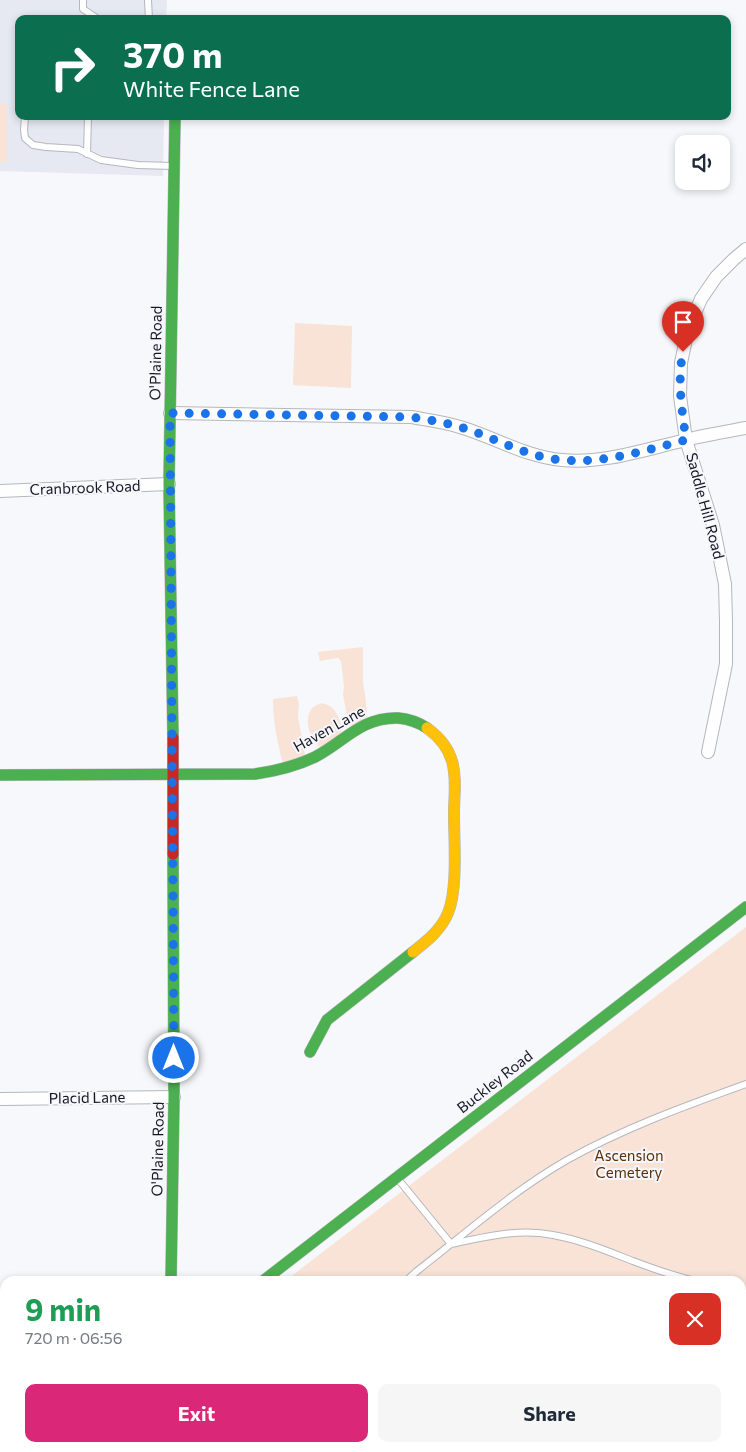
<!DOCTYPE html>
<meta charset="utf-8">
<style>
body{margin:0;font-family:Commissioner,sans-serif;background:#f6f6f7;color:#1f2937;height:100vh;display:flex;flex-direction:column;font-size:19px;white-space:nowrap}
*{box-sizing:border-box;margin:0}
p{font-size:16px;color:#747a83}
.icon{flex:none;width:28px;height:28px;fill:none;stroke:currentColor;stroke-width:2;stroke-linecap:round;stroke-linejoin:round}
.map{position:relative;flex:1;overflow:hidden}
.sheet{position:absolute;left:0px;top:1276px;width:746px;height:176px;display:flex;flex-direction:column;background:#fff;border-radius:15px 15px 0 0;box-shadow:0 2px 8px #0003}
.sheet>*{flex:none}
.guide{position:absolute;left:15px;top:15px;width:716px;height:105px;border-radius:10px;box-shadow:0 2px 8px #0003;background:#0b6e4f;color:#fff;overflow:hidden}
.controls{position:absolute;left:675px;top:135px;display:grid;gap:10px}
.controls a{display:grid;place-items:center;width:55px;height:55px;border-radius:10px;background:#fff;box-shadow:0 2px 8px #0003;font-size:25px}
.pin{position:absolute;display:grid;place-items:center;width:42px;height:42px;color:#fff;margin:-51px -21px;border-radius:50% 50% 50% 0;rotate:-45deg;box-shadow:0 0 5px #0007}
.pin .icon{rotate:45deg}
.me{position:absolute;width:55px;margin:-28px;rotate:0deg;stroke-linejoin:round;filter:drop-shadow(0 0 4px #0008)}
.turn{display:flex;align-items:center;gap:18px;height:105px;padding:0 25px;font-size:22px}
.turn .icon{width:65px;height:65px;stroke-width:2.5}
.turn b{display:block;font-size:35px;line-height:42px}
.round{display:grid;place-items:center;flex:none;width:52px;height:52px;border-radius:10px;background:#f6f6f7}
.overview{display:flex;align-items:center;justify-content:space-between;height:85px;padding:0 25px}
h1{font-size:30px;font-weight:700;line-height:38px;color:#1e9e55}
.cta{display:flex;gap:10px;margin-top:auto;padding:10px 25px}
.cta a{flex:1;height:58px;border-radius:10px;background:#db2777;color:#fff;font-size:20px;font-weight:700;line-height:58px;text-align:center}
.cta a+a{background:#f6f6f7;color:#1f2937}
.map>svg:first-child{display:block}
.built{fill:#e6e8f2}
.green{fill:#f8e3d6}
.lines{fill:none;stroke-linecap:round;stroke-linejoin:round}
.lane-casing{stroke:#b5b7bd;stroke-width:8}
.street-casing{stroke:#b5b7bd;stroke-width:14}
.fast-casing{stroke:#b5b7bd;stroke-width:12}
.slow-casing{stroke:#b5b7bd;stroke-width:12}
.jam-casing{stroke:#b5b7bd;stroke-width:12}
.lane{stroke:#fefeff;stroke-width:6}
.street{stroke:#fefeff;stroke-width:12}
.fast{stroke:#4caf50;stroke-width:11}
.slow{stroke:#ffc107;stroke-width:11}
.jam{stroke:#c62828;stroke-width:11}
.route{stroke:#1a73e8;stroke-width:9;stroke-dasharray:0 16.2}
.labels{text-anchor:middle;stroke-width:4;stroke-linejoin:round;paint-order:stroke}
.street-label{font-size:15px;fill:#151720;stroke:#f6f7fd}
.park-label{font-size:15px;fill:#5c2f03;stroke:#f6f7fd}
</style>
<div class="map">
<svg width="746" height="1452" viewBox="0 0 746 1452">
<rect width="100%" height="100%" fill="#f7f8fc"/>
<!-- built -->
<path class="built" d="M0 0H167L166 19H19V116H164L163 176 0 171Z"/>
<!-- green -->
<path class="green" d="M0 104H7V162H0Z
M295 323 352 326 351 388 293 385Z
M363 647V683L365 694 368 722 349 726 343 695 344 686 341 661 338 658 320 661 318 652Z
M297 696 299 704 298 717 306 760 284 768C278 745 273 723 273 699Z
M321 703C337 706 338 716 343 730L324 751C315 743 306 732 308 718 308 715 311 710 313 707Z
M746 927V1452H184V1448H741V1281H285Z"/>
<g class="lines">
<!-- lane casing -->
<g class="lane-casing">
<path id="lane" d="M83 0V9L98 19
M148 0 149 19
M25 116 24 130 25 138 33 145 46 147 78 149 101 160 138 165 173 166
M87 154 88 116
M398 1179 451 1244C484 1237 519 1228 553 1235 581 1240 607 1251 633 1261 654 1269 674 1276 695 1281
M406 1281 417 1271C466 1233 513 1191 567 1160 624 1128 685 1106 746 1084
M741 1292 746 1293
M601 1448 623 1452
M305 1452 306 1448
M363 1452 380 1448"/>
</g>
<!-- street casing -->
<g class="street-casing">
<path id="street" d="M170 413 411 417C428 420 444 422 460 427 494 437 526 457 562 460 602 464 643 450 682 441 703 435 725 432 746 428
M0 491 169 484
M708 752 726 664V621L725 584 713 525 686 440 680 396 681 363 688 329 701 299 716 277 734 259 746 249
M0 1099 174 1097"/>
</g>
<!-- fast casing -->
<g class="fast-casing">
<path id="fast" d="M173 738 169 484 175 116
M0 775 255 774C276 771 296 766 315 757 344 742 361 717 398 718 409 719 418 722 427 728
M310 1052 327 1020 413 952
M171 1281 174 1097 173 854
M263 1281 746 907
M38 1452 44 1448"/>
</g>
<!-- slow casing -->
<g class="slow-casing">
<path id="slow" d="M413 952C427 941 441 930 448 913 458 889 454 840 454 814 454 796 457 778 452 761 448 747 438 736 427 728
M163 1448 165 1452"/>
</g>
<!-- jam casing -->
<g class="jam-casing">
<path id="jam" d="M173 738V854"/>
</g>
<!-- lane -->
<use href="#lane" class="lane"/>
<!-- street -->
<use href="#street" class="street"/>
<!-- fast -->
<use href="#fast" class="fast"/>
<!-- slow -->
<use href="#slow" class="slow"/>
<!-- jam -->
<use href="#jam" class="jam"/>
</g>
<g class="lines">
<!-- route -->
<path class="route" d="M174 1058 170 413 411 417C428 420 444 422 460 427 494 437 526 457 562 460 604 464 646 450 686 440 682 410 677 381 683 352"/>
</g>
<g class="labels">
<!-- street labels -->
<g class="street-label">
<text transform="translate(156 353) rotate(-89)" y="5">O'Plaine Road</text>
<text transform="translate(85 488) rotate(-2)" y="5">Cranbrook Road</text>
<text transform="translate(705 506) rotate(75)" y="5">Saddle Hill Road</text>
<text transform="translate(329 729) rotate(-29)" y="5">Haven Lane</text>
<text transform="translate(495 1082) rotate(-38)" y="5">Buckley Road</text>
<text transform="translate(87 1098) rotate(-1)" y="5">Placid Lane</text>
<text transform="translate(158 1149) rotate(-89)" y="5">O'Plaine Road</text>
</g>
<!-- park labels -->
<g class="park-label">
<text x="629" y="1161">Ascension<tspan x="629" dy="17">Cemetery</tspan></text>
</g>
</g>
</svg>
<div class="controls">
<a><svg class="icon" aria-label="sound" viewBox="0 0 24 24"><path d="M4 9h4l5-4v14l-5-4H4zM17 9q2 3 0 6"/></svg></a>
</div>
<div class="pin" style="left:683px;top:352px;background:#d93025"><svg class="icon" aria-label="arrive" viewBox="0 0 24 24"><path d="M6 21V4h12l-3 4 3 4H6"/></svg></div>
<svg class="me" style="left:174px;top:1058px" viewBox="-20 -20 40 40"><circle r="17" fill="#1a73e8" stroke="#fff" stroke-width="3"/><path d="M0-11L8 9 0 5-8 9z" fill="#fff"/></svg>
<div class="guide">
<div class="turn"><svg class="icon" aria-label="right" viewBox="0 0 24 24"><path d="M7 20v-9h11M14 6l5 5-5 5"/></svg><div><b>370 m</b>White Fence Lane</div></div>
</div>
<section class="sheet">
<div class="overview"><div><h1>9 min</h1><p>720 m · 06:56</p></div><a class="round" style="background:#d93025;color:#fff"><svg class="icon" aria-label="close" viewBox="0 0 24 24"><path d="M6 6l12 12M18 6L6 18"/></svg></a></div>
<div class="cta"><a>Exit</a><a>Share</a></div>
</section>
</div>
